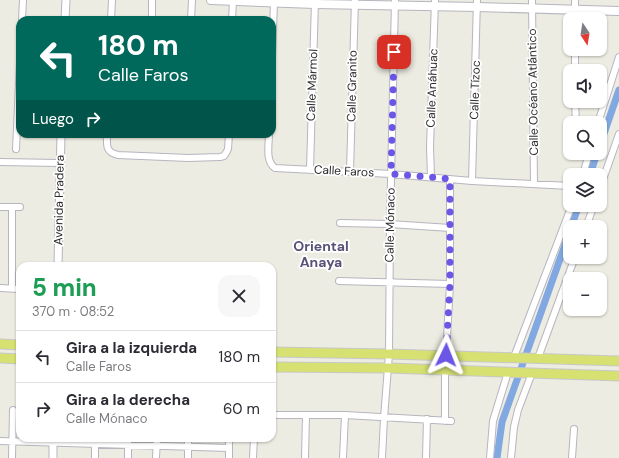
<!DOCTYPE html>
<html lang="es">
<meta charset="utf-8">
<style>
body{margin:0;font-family:"DM Sans",sans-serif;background:#f7f7f7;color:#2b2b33;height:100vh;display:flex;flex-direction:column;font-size:15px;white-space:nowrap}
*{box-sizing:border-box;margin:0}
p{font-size:13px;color:#7c7c81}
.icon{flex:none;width:22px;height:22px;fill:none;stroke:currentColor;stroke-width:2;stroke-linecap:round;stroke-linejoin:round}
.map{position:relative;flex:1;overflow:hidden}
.details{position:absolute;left:16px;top:262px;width:260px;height:180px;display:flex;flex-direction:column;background:#fff;border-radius:12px;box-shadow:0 1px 3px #0004}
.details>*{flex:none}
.banner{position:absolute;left:16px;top:16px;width:260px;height:122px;border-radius:12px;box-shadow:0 1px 3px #0004;background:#00695c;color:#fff;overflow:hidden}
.needle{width:26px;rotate:168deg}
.controls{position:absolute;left:563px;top:12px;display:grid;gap:8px}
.controls a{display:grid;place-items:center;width:44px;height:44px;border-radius:8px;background:#fff;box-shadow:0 1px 3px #0004;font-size:20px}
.pin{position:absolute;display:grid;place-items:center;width:34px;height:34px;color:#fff;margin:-17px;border-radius:8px;box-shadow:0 2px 6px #0006}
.me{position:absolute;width:44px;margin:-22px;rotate:2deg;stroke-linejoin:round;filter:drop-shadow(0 0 3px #0008)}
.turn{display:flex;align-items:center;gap:14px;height:84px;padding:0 16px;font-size:18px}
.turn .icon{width:52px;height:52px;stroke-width:2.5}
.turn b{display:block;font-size:28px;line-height:34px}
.then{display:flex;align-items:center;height:38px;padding:0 16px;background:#0003;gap:8px;font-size:15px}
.round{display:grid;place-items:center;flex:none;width:42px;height:42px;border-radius:12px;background:#f7f7f7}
.summary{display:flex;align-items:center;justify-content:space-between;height:68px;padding:0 16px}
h1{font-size:24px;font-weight:800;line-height:30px;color:#1e9e55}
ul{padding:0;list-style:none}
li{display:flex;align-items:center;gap:12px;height:52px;padding:0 16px;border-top:1px solid #e1e1e2}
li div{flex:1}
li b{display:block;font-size:15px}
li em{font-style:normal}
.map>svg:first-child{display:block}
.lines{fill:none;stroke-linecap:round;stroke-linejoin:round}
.canal{stroke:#82a8e1;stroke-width:7}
.minor-casing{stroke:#b7b5bf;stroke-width:8}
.tertiary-casing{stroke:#b7b5bf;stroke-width:9}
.secondary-casing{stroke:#b7b5bf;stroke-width:10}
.primary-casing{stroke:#c8c8c8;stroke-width:11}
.minor{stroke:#fff;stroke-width:6}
.tertiary{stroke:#fff;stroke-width:7}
.secondary{stroke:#fff;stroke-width:8}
.primary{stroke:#d6e172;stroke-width:9}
.route{stroke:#6b56e5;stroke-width:7;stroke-dasharray:0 12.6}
.labels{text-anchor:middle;stroke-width:3.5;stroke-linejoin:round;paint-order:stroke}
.street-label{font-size:12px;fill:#2d2d2d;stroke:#fff}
.quarter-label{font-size:14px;font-weight:bold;fill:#585279;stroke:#fff}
</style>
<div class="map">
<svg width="619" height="458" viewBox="0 0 619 458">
<rect width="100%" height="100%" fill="#edece2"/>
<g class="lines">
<!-- canal -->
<path class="canal" d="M600 145 619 90
M590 175 597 153
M571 227 579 205
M497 458 502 422 570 231"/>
<!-- minor casing -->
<g class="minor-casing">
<path id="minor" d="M532 0 534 184
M575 0V19
M22 20 23 0
M111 20 112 0
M152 20V0
M191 20 192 0
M232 20 233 1
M575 49V71
M272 58 274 2
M575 101 576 123
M598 123 619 57
M107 134C107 145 105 152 118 155L188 158 220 157 224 156 226 153 228 149 229 134
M269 134C269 145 265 161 275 168L391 174 472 181 570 186
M16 149 20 62
M0 162 59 163
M310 169 315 1
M350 171 355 0
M583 175 589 153
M431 177 430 147 435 0
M472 181 477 0
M600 188 619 134
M0 207H20
M340 223 390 224 450 228
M586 227 594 205
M339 281 450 284
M0 288 19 289
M12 288V207
M446 355 450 284V179
M514 357 572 205
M538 358 575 257
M272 415H345L451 421
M445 421V370
M0 441 229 448
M12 458 13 410
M95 458V438
M128 458V438
M156 458 157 438
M188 458V438
M229 458V438
M253 458 254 438
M305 458 306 415
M343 458 345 415
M382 458 384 418 389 354 390 224 395 0
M426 458 427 419
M490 458 493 421 508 372
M511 458 514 427 518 410 532 373
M572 458 574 429"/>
</g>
<!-- tertiary casing -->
<g class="tertiary-casing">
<path id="tertiary" d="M65 20 66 0
M58 266 61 134
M53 458V438"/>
</g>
<!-- secondary casing -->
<g class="secondary-casing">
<path id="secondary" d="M211 0 315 4 477 7 619 11"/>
</g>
<!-- primary casing -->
<g class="primary-casing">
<path id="primary" d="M0 344 20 345
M272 352 389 354 619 361
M0 358 20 359
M272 367 388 368 619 376"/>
</g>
<!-- minor -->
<use href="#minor" class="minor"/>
<!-- tertiary -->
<use href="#tertiary" class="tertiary"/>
<!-- secondary -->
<use href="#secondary" class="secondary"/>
<!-- primary -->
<use href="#primary" class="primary"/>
</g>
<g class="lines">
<!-- route -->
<path class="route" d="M394 52 391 174 431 177 450 179V284L446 355"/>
</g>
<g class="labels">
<!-- street labels -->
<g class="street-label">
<text transform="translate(312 85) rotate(-88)" y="4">Calle Mármol</text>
<text transform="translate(352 86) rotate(-89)" y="4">Calle Granito</text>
<text transform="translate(432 88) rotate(-88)" y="4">Calle Anáhuac</text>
<text transform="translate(475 90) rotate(-88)" y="4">Calle Tízoc</text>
<text transform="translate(533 92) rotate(-91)" y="4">Calle Océano Atlántico</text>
<text transform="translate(344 171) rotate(3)" y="4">Calle Faros</text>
<text transform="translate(59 200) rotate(-89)" y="4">Avenida Pradera</text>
<text transform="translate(390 225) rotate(-89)" y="4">Calle Mónaco</text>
</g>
<!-- quarter labels -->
<g class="quarter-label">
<text x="321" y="251">Oriental<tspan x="321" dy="16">Anaya</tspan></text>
</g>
</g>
</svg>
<div class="controls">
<a><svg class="needle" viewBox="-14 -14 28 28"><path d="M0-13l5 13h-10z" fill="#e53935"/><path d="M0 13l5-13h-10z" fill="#7c7c81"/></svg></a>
<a><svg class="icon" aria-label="sound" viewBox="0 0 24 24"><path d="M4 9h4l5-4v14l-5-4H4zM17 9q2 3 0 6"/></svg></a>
<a><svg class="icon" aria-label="search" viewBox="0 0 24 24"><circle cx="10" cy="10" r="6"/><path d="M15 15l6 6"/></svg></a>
<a><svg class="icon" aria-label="layers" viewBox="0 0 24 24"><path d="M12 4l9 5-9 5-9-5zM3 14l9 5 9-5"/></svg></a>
<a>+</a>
<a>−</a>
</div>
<div class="pin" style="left:394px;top:52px;background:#d93025"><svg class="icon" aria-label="arrive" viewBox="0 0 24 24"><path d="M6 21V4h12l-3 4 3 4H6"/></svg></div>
<svg class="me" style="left:446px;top:355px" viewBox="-20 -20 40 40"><path d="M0-17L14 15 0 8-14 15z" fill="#6b56e5" stroke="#fff" stroke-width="4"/></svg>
<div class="banner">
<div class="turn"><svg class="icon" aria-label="left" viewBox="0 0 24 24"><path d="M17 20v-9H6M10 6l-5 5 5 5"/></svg><div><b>180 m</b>Calle Faros</div></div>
<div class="then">Luego<svg class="icon" aria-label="right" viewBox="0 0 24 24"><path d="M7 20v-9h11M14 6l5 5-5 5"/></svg></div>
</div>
<section class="details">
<div class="summary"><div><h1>5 min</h1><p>370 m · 08:52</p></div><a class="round"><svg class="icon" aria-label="close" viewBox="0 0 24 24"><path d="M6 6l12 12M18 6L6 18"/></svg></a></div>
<ul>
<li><svg class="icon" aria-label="left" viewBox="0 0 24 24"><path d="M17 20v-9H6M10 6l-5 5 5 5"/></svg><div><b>Gira a la izquierda</b><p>Calle Faros</p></div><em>180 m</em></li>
<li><svg class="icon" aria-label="right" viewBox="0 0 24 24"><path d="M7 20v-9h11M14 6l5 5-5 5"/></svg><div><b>Gira a la derecha</b><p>Calle Mónaco</p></div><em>60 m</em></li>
</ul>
</section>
</div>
